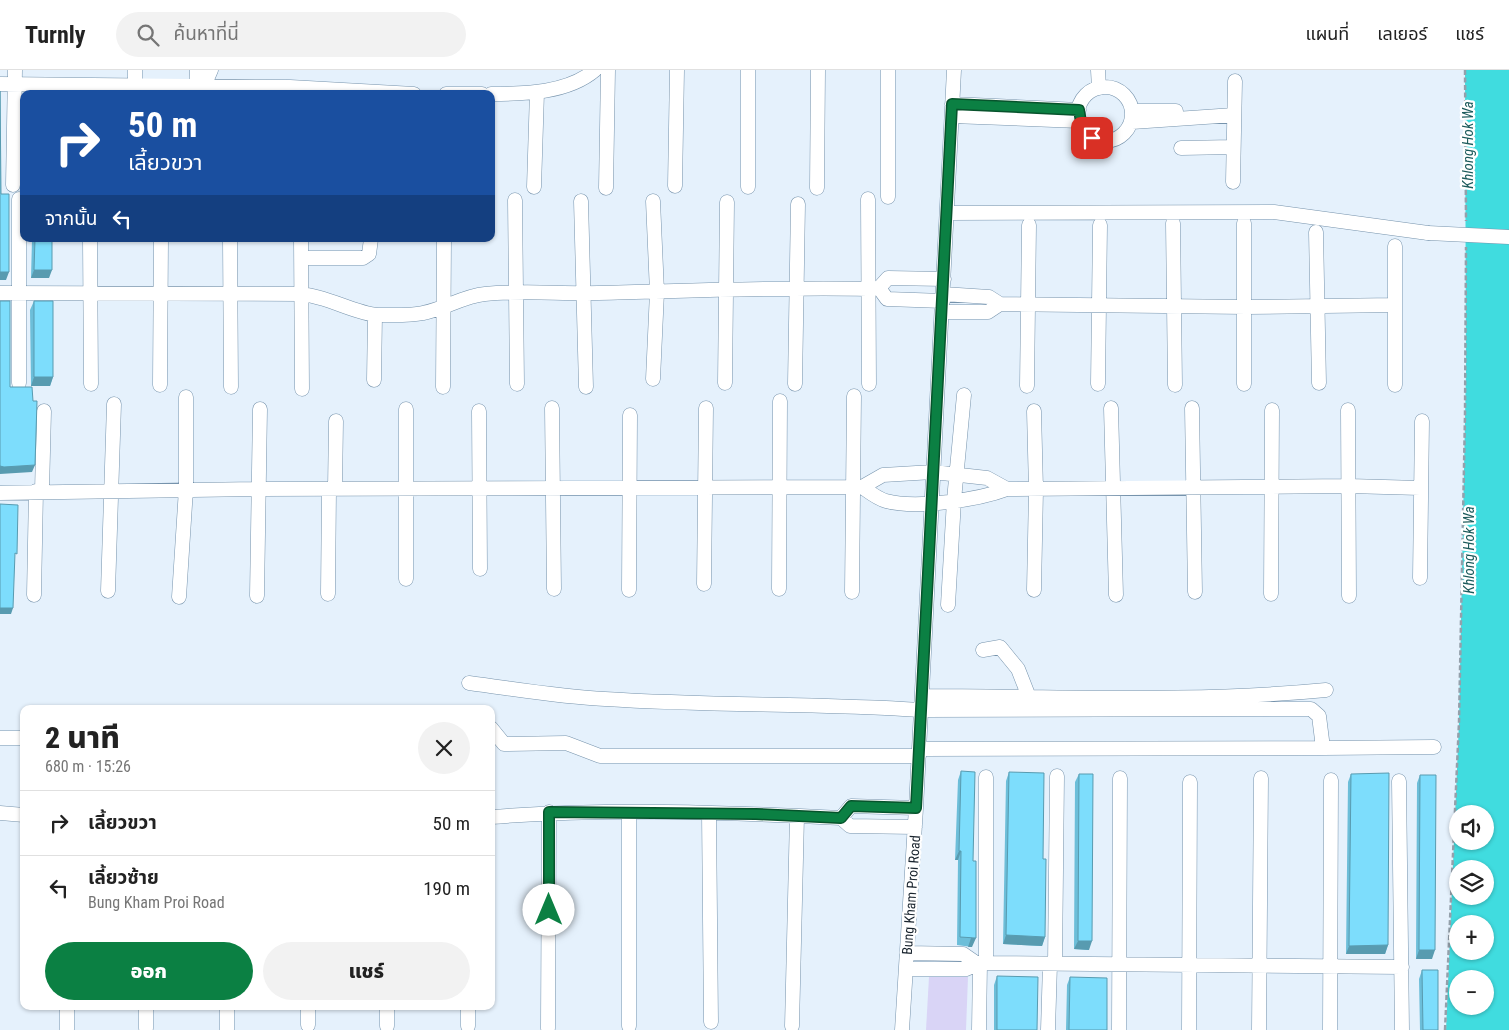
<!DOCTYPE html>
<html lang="th">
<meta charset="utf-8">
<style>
body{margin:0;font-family:"Roboto Condensed","Noto Sans Thai",sans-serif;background:#f2f2f2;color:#222;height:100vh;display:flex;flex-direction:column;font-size:19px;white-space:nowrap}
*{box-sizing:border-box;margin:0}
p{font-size:16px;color:#767676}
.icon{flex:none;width:28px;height:28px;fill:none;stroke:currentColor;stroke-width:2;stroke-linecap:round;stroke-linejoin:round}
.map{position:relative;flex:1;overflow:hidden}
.side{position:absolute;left:20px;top:635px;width:475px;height:305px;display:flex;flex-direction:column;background:#fff;border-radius:10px;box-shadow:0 1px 4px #0004}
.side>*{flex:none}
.banner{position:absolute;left:20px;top:20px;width:475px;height:152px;border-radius:10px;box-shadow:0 1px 4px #0004;background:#1a4fa0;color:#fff;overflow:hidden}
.fabs{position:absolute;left:1449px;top:735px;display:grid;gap:10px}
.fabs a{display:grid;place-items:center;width:45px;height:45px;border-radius:50%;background:#fff;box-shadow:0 1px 4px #0004;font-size:25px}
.pin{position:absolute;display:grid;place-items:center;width:42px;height:42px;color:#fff;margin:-21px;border-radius:10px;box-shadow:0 2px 8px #0006}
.me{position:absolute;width:55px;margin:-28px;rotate:0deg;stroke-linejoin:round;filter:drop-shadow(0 0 4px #0008)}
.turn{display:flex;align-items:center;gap:18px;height:105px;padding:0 25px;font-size:22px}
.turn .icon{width:65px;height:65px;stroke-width:2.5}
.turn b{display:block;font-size:35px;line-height:42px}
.then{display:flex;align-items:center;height:48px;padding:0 25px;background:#0003;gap:10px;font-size:19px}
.round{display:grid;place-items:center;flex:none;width:52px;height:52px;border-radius:26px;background:#f2f2f2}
.overview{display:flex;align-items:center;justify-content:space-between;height:85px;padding:0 25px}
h1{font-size:30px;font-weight:800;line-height:38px}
.cta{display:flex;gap:10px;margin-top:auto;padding:10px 25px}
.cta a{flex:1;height:58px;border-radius:30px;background:#0b8043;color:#fff;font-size:20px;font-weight:800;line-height:58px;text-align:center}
.cta a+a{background:#f2f2f2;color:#222}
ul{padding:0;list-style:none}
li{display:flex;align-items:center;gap:15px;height:65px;padding:0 25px;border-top:1px solid #e0e0e0}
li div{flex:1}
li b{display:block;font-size:19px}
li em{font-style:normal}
header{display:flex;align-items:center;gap:30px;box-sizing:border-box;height:70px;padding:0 25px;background:#fff;border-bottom:1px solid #e0e0e0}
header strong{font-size:24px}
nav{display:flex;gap:28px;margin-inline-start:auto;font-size:18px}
.search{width:350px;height:45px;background:#f2f2f2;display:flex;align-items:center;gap:12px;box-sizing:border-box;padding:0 18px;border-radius:28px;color:#767676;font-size:19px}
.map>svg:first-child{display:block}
.green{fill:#d9d4f6}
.water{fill:#40dcdf;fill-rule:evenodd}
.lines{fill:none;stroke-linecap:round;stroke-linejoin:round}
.minor-casing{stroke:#7693ac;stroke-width:15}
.path{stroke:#94a0ab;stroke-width:2.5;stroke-dasharray:5 2.5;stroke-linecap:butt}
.minor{stroke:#fff;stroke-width:14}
.minor-bridge-casing{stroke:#7693ac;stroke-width:15;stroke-linecap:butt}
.minor-bridge{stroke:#fff;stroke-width:14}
.wall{fill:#6cbed9}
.shaded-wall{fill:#589bb0}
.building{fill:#7dddfc;stroke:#589bb0}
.route-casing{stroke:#07532c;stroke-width:12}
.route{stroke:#0b8043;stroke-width:9}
.labels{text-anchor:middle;stroke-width:4.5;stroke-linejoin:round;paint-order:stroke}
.street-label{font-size:14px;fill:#19242e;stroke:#fff}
.water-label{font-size:15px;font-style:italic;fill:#1c5b5c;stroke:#fff}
</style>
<header>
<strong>Turnly</strong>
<div class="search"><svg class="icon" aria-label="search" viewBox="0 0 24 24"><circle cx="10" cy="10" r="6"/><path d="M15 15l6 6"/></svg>ค้นหาที่นี่</div>
<nav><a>แผนที่</a><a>เลเยอร์</a><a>แชร์</a></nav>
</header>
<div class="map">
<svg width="1509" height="960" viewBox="0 0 1509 960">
<rect width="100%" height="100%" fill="#e5f1fc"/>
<!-- green -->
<path class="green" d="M929 907H968L966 960H926Z"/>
<!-- water -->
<path class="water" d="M1465 0H1509V960H1446L1459 652 1466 300ZM1458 744H1485V771H1458ZM1458 799H1485V826H1458ZM1458 854H1485V881H1458ZM1458 909H1485V936H1458Z"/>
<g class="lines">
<!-- minor casing -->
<g class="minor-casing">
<path id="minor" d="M1098 0 1099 18
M0 14 290 17 414 24
M204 16 211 0
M1078 44a27 27 0 1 1 54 0a27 27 0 1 1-54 0Z
M196 23 197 0
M135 24V0
M446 24H482
M491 24C525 24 568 23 595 0
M952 34 1079 40
M1132 41H1176
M952 46 1079 51
M1132 52 1234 45
M1181 78 1233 77
M1233 112 1235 11
M13 115 15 0
M675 116 677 0
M534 117 537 22
M748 117V0
M606 118 608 0
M817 118 818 0
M888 127V0
M868 129 869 314
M515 130 517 314
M581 131 586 317
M947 143 1274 142 1428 163
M1173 153 1175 315
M1244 153V314
M1316 162 1319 313
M90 169 91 314
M230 169 231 317
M301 169 302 319
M1395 176V315
M302 188H363L369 184 371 169
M879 218 887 229 943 231
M0 223 301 224C327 226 356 244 378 245 393 245 409 246 423 243 445 239 463 226 485 224 522 220 560 224 598 223 688 221 778 217 867 219L879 218 888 208 944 209
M943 224 989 227 1000 234 1246 237 1395 235
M943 242H988L1000 234
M653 309 657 222 653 131
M374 310 375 245
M19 313V129
M725 313 727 132
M795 314 798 134
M1098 314 1100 155
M160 315 161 169
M1027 316 1029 155
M443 317 444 169
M552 338 554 519
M1111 338 1116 525
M1192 338 1195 522
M1348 340 1349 526
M479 341 480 499
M862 417C869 422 878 429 886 431 916 439 978 430 1007 419L1349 416 1420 418
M335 419 336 351
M42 421 44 341
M0 423 258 419 862 417 883 405 933 402 987 408 1007 419
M1420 508 1422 351
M406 509V339
M704 514 706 338
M779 519 780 331
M629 520 630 345
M1034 520 1036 420 1034 341
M108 521 114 334
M852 522 854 326
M328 524 329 419
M1271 524 1272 340
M34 525 36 421
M257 526 260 339
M179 527 186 419V327
M948 535 954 430 964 325
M983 580 1000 577 1018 599 1029 627
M469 613C515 619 560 627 605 629 711 636 816 633 921 640L1311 639 1319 646 1323 678 1434 677
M922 626C1056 626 1192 633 1326 620
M491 658 504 674 566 673 600 686H919
M0 668H24
M919 679 1323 678
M1399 711 1402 960
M0 743 24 745
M709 743 711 952
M491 747C607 738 725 742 841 748L850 756 915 757
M841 748 851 736 916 738
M907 883 963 884 976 893
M986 893V707
M1055 894 1057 706
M906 899H966L980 893 1402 897
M67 936V959
M227 936V959
M468 936V956
M308 955V936
M387 956V936
M629 956V743
M792 956 797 746
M146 958V936
M548 958 549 742
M902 960 916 738 954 0
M979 960 980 893
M1048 960 1050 894
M1119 960 1120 708
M1189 960 1190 712
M1259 960 1261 708
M1330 960 1331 710"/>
</g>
<!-- path -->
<path class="path" d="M1465 0 1466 151
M1445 960 1459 652 1465 345 1466 177"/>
<!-- minor -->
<use href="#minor" class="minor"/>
<!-- minor-bridge casing -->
<g class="minor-bridge-casing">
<path id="minor-bridge" d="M1428 163 1509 167"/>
</g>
<!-- minor-bridge -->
<use href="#minor-bridge" class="minor-bridge"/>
</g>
<!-- wall -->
<path class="wall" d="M24 75V121L20 120 22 79Z
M32 169H52L49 208H31Z
M34 231 53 307 50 316H31L30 240Z
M961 701 973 791 972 877 957 875 958 790H955L958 710Z
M1009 702 1043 789 1045 867 1042 876 1003 874 1006 711Z
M1079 704 1089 880 1074 879 1075 712Z
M1351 704 1388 875 1385 884H1346L1348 712Z
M1420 705 1432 889H1416L1417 713Z
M1422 900 1438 960H1420L1419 909Z
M997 906 1037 960H994V915Z
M1070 907 1107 960H1066L1067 915Z"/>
<!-- shaded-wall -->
<path class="shaded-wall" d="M22 115H24V121L20 120Z
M34 200H52L49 208H31Z
M0 202H9L6 210H0Z
M34 307H53L50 316H31Z
M35 395 32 402 0 404V396Z
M0 538H13L11 544H0Z
M959 781H961L958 790H955Z
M1006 865 1045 867 1042 876 1003 874Z
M971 868H976L972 877H968Z
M1078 871H1092L1089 880 1074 879Z
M1388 875 1385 884H1346L1349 876Z
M1419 880H1435L1432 889H1416Z"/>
<!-- building -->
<path class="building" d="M0 21 1 124H9V202H0Z
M24 84V115H22Z
M35 169H52V200H34Z
M0 231H10V317H32L33 331H37L35 395 4 397 0 396Z
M34 231H53V307H34Z
M0 434 18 435 17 484 15 483 13 538H0Z
M961 701 975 702 973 791H976V868L960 867 961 781H959Z
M1009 702 1044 703 1043 789H1046L1045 867 1006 865Z
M1389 703 1388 875 1349 876 1351 704Z
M1079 704H1093L1092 871H1078Z
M1420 705H1436L1435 880H1419Z
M1422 900H1438V960H1423Z
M997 906 1038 907 1037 960H997Z
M1070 907 1107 908V960H1069Z"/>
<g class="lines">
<!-- route casing -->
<g class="route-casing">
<path id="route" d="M549 840V742L756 744 841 748 851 736 916 738 952 34 1079 40 1082 58 1092 68"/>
</g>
<!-- route -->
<use href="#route" class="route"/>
</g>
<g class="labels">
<!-- street labels -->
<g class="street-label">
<text transform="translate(911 825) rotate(-86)" y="5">Bung Kham Proi Road</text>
</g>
<!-- water labels -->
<g class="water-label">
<text transform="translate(1468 75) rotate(-90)" y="5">Khlong Hok Wa</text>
<text transform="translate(1469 480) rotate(-90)" y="5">Khlong Hok Wa</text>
</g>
</g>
</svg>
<div class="fabs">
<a><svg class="icon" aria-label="sound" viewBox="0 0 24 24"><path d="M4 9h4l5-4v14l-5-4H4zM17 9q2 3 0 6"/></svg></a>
<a><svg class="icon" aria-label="layers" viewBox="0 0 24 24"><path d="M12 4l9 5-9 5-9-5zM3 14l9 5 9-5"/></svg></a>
<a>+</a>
<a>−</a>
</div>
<div class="pin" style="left:1092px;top:68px;background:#d93025"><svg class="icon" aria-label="arrive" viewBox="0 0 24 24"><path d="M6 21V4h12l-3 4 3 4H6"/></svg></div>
<svg class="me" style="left:549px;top:840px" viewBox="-20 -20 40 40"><circle r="19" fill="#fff"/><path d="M0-13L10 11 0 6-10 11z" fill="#0b8043"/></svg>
<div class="banner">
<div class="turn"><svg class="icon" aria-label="right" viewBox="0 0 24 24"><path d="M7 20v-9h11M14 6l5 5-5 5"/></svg><div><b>50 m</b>เลี้ยวขวา</div></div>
<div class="then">จากนั้น<svg class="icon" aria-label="left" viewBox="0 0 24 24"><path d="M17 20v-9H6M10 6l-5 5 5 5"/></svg></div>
</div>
<section class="side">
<div class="overview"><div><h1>2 นาที</h1><p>680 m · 15:26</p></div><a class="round"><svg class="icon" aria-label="close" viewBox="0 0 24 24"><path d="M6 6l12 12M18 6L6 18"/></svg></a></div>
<ul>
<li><svg class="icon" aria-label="right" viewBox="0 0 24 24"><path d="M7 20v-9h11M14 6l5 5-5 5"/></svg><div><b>เลี้ยวขวา</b></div><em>50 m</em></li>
<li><svg class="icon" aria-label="left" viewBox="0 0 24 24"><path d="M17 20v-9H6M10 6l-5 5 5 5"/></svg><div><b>เลี้ยวซ้าย</b><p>Bung Kham Proi Road</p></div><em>190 m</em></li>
</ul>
<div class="cta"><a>ออก</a><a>แชร์</a></div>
</section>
</div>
